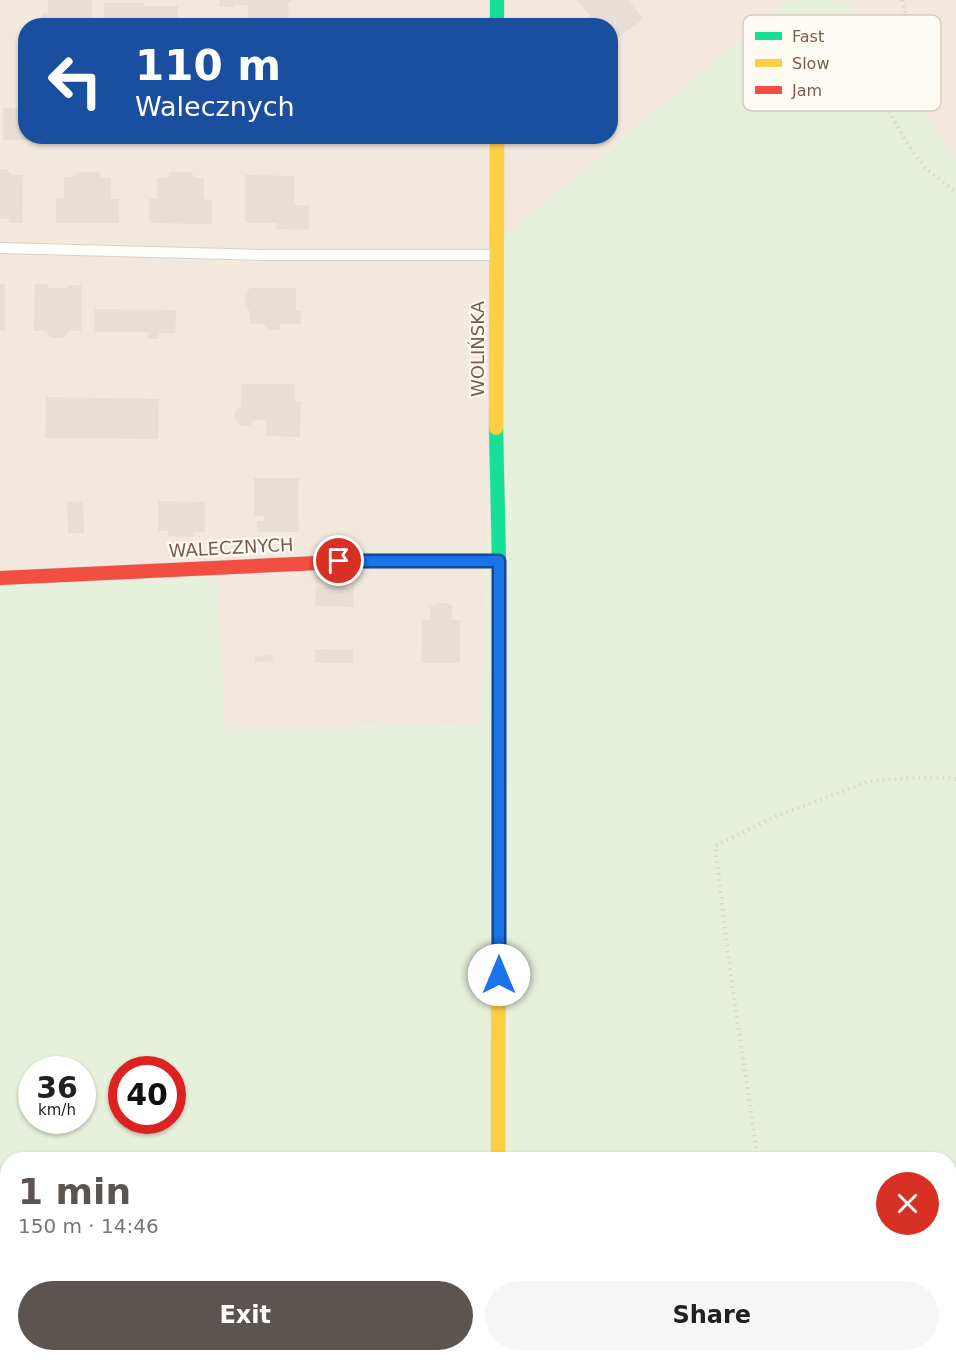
<!DOCTYPE html>
<meta charset="utf-8">
<style>
body{margin:0;font-family:"DejaVu Sans",sans-serif;background:#f6f6f6;color:#202124;height:100vh;display:flex;flex-direction:column;font-size:22px;white-space:nowrap}
*{box-sizing:border-box;margin:0}
p{font-size:20px;color:#757577}
.icon{flex:none;width:33px;height:33px;fill:none;stroke:currentColor;stroke-width:2;stroke-linecap:round;stroke-linejoin:round}
.map{position:relative;flex:1;overflow:hidden}
.details{position:absolute;left:0px;top:1152px;width:957px;height:210px;display:flex;flex-direction:column;background:#fff;border-radius:24px 24px 0 0;box-shadow:0 2px 4px #0004}
.details>*{flex:none}
.guide{position:absolute;left:18px;top:18px;width:600px;height:126px;border-radius:24px;box-shadow:0 2px 4px #0004;background:#1a4fa0;color:#fff;overflow:hidden}
.speed{position:absolute;left:18px;top:1056px;display:flex;gap:12px;font-size:30px;font-weight:700;text-align:center}
.speed>*{display:grid;place-content:center;width:78px;height:78px;border-radius:50%;background:#fff;box-shadow:0 2px 4px #0004;line-height:1}
.speed small{font-size:15px;font-weight:400}
.speed .limit{border:9px solid #d22;background:#fff;color:#111}
.pin{position:absolute;display:grid;place-items:center;width:51px;height:51px;color:#fff;margin:-26px;border:3px solid #fff;border-radius:50%;box-shadow:0 2px 6px #0007}
.me{position:absolute;width:66px;margin:-33px;rotate:0deg;stroke-linejoin:round;filter:drop-shadow(0 0 4px #0008)}
.turn{display:flex;align-items:center;gap:21px;height:126px;padding:0 18px;font-size:27px}
.turn .icon{width:78px;height:78px;stroke-width:2.5}
.turn b{display:block;font-size:42px;line-height:51px}
.round{display:grid;place-items:center;flex:none;width:63px;height:63px;border-radius:32px;background:#f6f6f6}
.overview{display:flex;align-items:center;justify-content:space-between;height:102px;padding:0 18px}
h1{font-size:36px;font-weight:600;line-height:45px;color:#5c5450}
.button{display:flex;gap:12px;margin-top:auto;padding:12px 18px}
.button a{flex:1;height:69px;border-radius:36px;background:#5c5450;color:#fff;font-size:24px;font-weight:600;line-height:69px;text-align:center}
.button a+a{background:#f6f6f6;color:#202124}
.map>svg:first-child{display:block}
.residential{fill:#f2e8de;fill-rule:evenodd}
.green{fill:#e7f0db;fill-rule:evenodd}
.building{fill:#e6ded7}
.lines{fill:none;stroke-linecap:round;stroke-linejoin:round}
.lane-casing{stroke:#d7d1cb;stroke-width:12}
.fast-casing{stroke:#d9d2cb;stroke-width:15}
.slow-casing{stroke:#d9d2cb;stroke-width:15}
.jam-casing{stroke:#d9d2cb;stroke-width:15}
.path{stroke:#dcd5d0;stroke-width:4;stroke-dasharray:1.5 4.5;stroke-linecap:butt}
.lane{stroke:#fefefd;stroke-width:10}
.fast{stroke:#16e098;stroke-width:14}
.slow{stroke:#ffcf43;stroke-width:14}
.jam{stroke:#f24e42;stroke-width:14}
.route-casing{stroke:#114b97;stroke-width:15}
.route{stroke:#1a73e8;stroke-width:10}
.labels{text-anchor:middle;stroke-width:4.5;stroke-linejoin:round;paint-order:stroke}
.street-label{font-size:18px;fill:#7a5c4d;stroke:#fffaf3}
.key{fill:#fffaf3;stroke:#d7cbc1;stroke-width:1.5}
.key-label{font-size:16px;fill:#7a5c4d}
</style>
<div class="map">
<svg width="956" height="1362" viewBox="0 0 956 1362">
<rect width="100%" height="100%" fill="#f9f5f0"/>
<!-- residential -->
<path class="residential" d="M0 0H788L498 241 481 725 225 728 0 575ZM26 26H610V136H26Z
M843 0H956V158Z"/>
<!-- green -->
<path class="green" d="M788 0H843L956 158V1362H0V575L217 571 225 728 481 725 498 241ZM32 1070H82V1120H32ZM122 1070H172V1120H122ZM8 1160H950V1354H8Z"/>
<!-- building -->
<path class="building" d="M48 0H92V26H41L42 12 48 13Z
M220 0H291V2H288L289 26H248V5H234V7H219Z
M577 0H628L643 19 611 43 610 26H588L584 21 590 16Z
M104 3H144V6H178V26H104Z
M610 75 618 84 610 90Z
M3 108H26V136H67V140H3Z
M243 136H263V139H243Z
M0 169H6L11 174V175H23L22 223H9V219H0Z
M77 172H98L102 178H111V199H119V223H56V199L64 198V177H73Z
M170 172H191L195 178H204V199L212 200V224L149 223V199H157V178H167Z
M245 175 294 176V205H309V230L276 229 277 223H245Z
M0 284H5V331H0Z
M35 284H48V288H68V285H81V331H69L64 338H51L46 331H34Z
M250 288H296V311H301V324H280V330H269L263 324H250V312L245 306V294Z
M95 309 176 310 175 333H159V339H148V332H95Z
M241 384H295V401H301L300 437 266 436 267 420H254L249 426H241L235 419V411L241 406Z
M46 397 159 399 158 439 45 438Z
M254 478H299L298 515H299V532H257V521H264L265 516H254Z
M83 501 84 533H68L67 502Z
M158 501 205 502V532H193V537L168 536V531H158Z
M316 587H354L353 607 315 606Z
M437 603H445L452 606V620H460V663H421L422 620H430V607Z
M315 649 353 650V663H315Z
M272 655 273 661 255 662V657Z"/>
<g class="lines">
<!-- lane casing -->
<g class="lane-casing">
<path id="lane" d="M0 248 264 255H493"/>
</g>
<!-- fast casing -->
<g class="fast-casing">
<path id="fast" d="M497 0V26
M496 428 499 561V676
M361 561H499
M498 1354V1362"/>
</g>
<!-- slow casing -->
<g class="slow-casing">
<path id="slow" d="M496 428 497 136
M498 1160 499 676"/>
</g>
<!-- jam casing -->
<g class="jam-casing">
<path id="jam" d="M0 578 361 561"/>
</g>
<!-- path -->
<path class="path" d="M902 0C904 16 916 32 913 49L885 78 882 96 884 103 909 146 925 168 956 192
M758 1160 730 970 715 846 774 817 870 781 928 777 956 779
M786 1354 787 1362"/>
<!-- lane -->
<use href="#lane" class="lane"/>
<!-- fast -->
<use href="#fast" class="fast"/>
<!-- slow -->
<use href="#slow" class="slow"/>
<!-- jam -->
<use href="#jam" class="jam"/>
</g>
<g class="lines">
<!-- route casing -->
<g class="route-casing">
<path id="route" d="M339 561H499V975"/>
</g>
<!-- route -->
<use href="#route" class="route"/>
</g>
<g class="labels">
<!-- street labels -->
<g class="street-label">
<text transform="translate(478 349) rotate(-90)" y="6">WOLIŃSKA</text>
<text transform="translate(231 548) rotate(-3)" y="6">WALECZNYCH</text>
</g>
</g>
<!-- legend -->
<rect x="743" y="15" width="198" height="96" rx="9" class="key"/>
<rect x="755" y="32" width="27" height="8" fill="#16e098"/>
<rect x="755" y="59" width="27" height="8" fill="#ffcf43"/>
<rect x="755" y="86" width="27" height="8" fill="#f24e42"/>
<g class="key-label">
<text x="792" y="42">Fast</text>
<text x="792" y="69">Slow</text>
<text x="792" y="96">Jam</text>
</g>
</svg>
<div class="speed"><div>36<small>km/h</small></div><div class="limit">40</div></div>
<div class="pin" style="left:339px;top:561px;background:#d93025"><svg class="icon" aria-label="arrive" viewBox="0 0 24 24"><path d="M6 21V4h12l-3 4 3 4H6"/></svg></div>
<svg class="me" style="left:499px;top:975px" viewBox="-20 -20 40 40"><circle r="19" fill="#fff"/><path d="M0-13L10 11 0 6-10 11z" fill="#1a73e8"/></svg>
<div class="guide">
<div class="turn"><svg class="icon" aria-label="left" viewBox="0 0 24 24"><path d="M17 20v-9H6M10 6l-5 5 5 5"/></svg><div><b>110 m</b>Walecznych</div></div>
</div>
<section class="details">
<div class="overview"><div><h1>1 min</h1><p>150 m · 14:46</p></div><a class="round" style="background:#d93025;color:#fff"><svg class="icon" aria-label="close" viewBox="0 0 24 24"><path d="M6 6l12 12M18 6L6 18"/></svg></a></div>
<div class="button"><a>Exit</a><a>Share</a></div>
</section>
</div>
